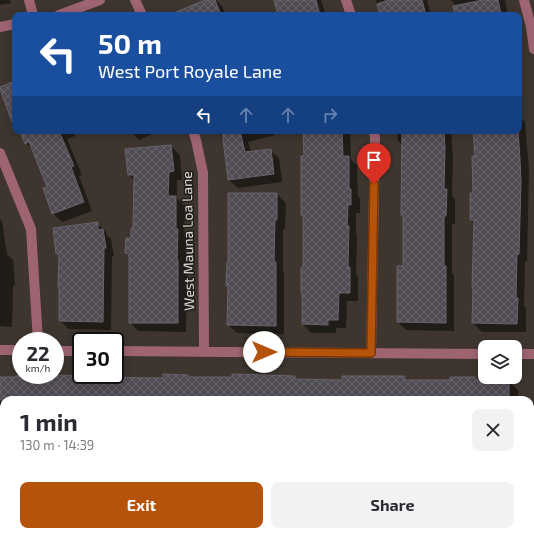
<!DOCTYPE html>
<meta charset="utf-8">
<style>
body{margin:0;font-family:"Exo 2",sans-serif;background:#f2f2f3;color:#2b2b33;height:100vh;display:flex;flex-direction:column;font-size:15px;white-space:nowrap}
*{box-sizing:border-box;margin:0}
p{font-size:13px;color:#7c7c81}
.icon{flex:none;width:22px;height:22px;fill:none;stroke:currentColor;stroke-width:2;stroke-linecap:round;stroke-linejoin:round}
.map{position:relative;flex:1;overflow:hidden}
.details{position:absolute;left:0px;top:396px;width:534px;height:140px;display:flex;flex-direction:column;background:#fff;border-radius:12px 12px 0 0;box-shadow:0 2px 10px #0003}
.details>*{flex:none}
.banner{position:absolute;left:12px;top:12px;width:510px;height:122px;border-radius:8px;box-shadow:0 2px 10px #0003;background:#1a4fa0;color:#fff;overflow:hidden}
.tools{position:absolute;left:478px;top:340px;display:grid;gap:8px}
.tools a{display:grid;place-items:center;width:44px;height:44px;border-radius:8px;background:#fff;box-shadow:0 2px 10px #0003;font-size:20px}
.speed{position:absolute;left:12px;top:332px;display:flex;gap:8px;font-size:20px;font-weight:700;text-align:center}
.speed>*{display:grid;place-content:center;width:52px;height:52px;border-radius:50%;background:#fff;box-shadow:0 2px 10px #0003;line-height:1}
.speed small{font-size:10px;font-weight:400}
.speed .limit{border:2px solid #111;border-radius:6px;background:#fff;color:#111}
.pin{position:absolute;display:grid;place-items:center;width:34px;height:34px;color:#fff;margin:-41px -17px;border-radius:50% 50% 50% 0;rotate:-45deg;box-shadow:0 0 4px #0007}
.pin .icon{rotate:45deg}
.me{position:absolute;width:44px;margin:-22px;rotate:90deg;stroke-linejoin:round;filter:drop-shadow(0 0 3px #0008)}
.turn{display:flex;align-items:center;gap:14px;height:84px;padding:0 20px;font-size:18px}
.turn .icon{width:52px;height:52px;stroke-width:2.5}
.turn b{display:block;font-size:28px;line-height:34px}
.lanes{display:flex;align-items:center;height:38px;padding:0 20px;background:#0003;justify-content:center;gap:20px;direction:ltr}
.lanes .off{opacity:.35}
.round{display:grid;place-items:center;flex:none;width:42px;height:42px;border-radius:8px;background:#f2f2f3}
.head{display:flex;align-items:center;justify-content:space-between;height:68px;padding:0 20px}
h1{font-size:24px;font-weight:700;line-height:30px}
.action{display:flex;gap:8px;margin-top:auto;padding:8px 20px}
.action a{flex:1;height:46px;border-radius:8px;background:#b45309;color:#fff;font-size:16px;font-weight:700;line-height:46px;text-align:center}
.action a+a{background:#f2f2f3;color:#2b2b33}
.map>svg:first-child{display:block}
.shadow{fill:#0007}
.building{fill:url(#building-cross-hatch);stroke:#68636c}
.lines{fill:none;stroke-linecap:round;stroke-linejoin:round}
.minor{stroke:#9e6472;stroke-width:10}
.route-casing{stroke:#753606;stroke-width:10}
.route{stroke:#b45309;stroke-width:7}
.labels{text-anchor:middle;stroke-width:3;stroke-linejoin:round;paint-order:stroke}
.street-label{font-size:14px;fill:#ded9d5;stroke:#211d1a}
</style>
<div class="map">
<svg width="534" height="536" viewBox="0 0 534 536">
<defs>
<pattern id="building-cross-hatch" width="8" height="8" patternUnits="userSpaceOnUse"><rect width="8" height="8" fill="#514c54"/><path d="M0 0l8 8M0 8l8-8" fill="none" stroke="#6a656c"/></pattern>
</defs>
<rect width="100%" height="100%" fill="#3d352e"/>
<!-- shadow -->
<path class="shadow" d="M0 0H10L11 3 0 5Z
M208 0H216L222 6 226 15H186Z
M274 0H321L326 15H279L275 2Z
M376 0H427L431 15H381Z
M451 0H505L508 15H456L454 3Z
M519 112V117L525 122 529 169 527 262H525L524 306 526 308V332H482L473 323 475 224 471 220V194H474L476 157 474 131H519Z
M21 131H73L75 136 67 139 82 175 79 176 92 211 62 222 53 213 48 187 34 151 26 143Z
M130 131H159L139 140Z
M220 131H274L275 135 248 142 251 152 270 150 279 158 282 182 238 188 229 180 225 141 222 139Z
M304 131H350L351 159 357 166 358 196 360 198V213H356V234L357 235 356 275 358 277V301H347L346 328H336V333H311L303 324 304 218 302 215 305 157Z
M397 131H451L453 157 452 196 455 199V224H452V273L454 275V331L406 330 398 322 404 267V217L402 215 403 146 398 141Z
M171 146 180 155 182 180H177V198L185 206 184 237 186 239 185 268 187 269 186 332 138 331 130 322V257L126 253 132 239 134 229 135 181 129 175Z
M277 194 286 203 285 229H283V271L284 272V334L237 333 228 325 229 288 227 286 228 263Z
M0 219 2 221 7 254 13 260 15 285 13 286 12 327 0 326Z
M97 223 106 232V234L111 239 114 256H112L111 330 68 329 60 320V256L57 254Z
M188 376 189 378 294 377 297 380 343 381V377H405L408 381H451L475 378 478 381 509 382 518 390V400H4V428H0V378L164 379Z
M0 458H4V503H0Z
M73 532H92L85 536H77Z
M167 532H212L210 536H177Z
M437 532H484L486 536H434L433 534Z"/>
<!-- building -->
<path class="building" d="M205 0H215L221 15H169Z
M274 0H316L320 15H278Z
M388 0H422L426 15H380L377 4Z
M483 0H498L501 15H455L453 6Z
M15 81V126L14 127 0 89V87Z
M20 131H59L74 166 71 167 84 202 52 214 43 188 47 187 29 142 25 144Z
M222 131H240L245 152 271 149 274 174 228 180Z
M303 131H342L343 156H349V189H351V205H348L347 226H349L348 267H350V293H339L338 320H328V325L302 324V292H301V267H303V215H301V156H304Z
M402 131H444L445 148 444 189H447L446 216H444V266H446V323L397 322V266H403V215H401Z
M473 131H518L520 160 521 182 519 254H517L516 298H518L517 324 472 323 473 287H472L474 220H470V193H473L472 156H475Z
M171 145 174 171 169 172 168 196H176V229H178L177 260H178V323H129V254L125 253 126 238H131V228H133L134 175H128L125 149Z
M228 193H277V220H275L274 262H276V326L227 325 228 286H226L227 262H228Z
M98 222V230L103 229 106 248H104L103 322 59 321V288H58L59 254H56L53 228Z
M163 374 188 375V377H232V374L295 376V379L342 380V376H405V380H450V377H475V380L509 381V400H0V377H15V376L53 375 81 376V377L163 378Z"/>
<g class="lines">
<!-- minor -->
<path class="minor" d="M29 0 33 15
M135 0 142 15
M346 0 351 15
M524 0 531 27 534 49
M59 15 100 0
M0 27 15 24
M193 131 196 140 203 173 204 352
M0 153 31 229 38 341
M0 350H21
M55 351H81
M115 351 485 354
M371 353 375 138 374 131
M515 354H534
M0 528H4
M26 532 31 535 32 536
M371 532H387
M394 532 403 536
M228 536 229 534 232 532"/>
</g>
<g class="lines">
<!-- route casing -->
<g class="route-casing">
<path id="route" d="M264 352 371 353 374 184"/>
</g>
<!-- route -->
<use href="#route" class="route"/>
</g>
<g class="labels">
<!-- street labels -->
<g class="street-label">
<text transform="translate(188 241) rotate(-91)" y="5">West Mauna Loa Lane</text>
</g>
</g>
</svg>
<div class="tools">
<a><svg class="icon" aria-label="layers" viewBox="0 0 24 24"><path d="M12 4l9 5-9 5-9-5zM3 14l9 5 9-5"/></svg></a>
</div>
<div class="speed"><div>22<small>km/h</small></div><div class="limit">30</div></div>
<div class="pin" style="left:374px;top:184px;background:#d93025"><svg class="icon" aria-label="arrive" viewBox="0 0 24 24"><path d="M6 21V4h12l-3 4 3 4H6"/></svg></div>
<svg class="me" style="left:264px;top:352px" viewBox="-20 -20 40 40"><circle r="19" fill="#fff"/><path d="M0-13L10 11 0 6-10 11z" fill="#b45309"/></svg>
<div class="banner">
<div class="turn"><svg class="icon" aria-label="left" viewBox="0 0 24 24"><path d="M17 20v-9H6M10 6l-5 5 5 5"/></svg><div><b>50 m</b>West Port Royale Lane</div></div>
<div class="lanes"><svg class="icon" aria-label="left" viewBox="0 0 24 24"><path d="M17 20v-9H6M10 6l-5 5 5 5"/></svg><svg class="icon off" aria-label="ahead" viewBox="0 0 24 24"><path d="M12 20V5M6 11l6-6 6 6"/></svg><svg class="icon off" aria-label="ahead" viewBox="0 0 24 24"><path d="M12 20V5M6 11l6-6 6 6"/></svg><svg class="icon off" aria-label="right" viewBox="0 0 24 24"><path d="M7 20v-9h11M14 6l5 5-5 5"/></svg></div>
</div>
<section class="details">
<div class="head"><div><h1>1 min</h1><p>130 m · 14:39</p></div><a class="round"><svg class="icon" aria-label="close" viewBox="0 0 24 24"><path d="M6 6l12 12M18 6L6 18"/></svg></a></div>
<div class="action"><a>Exit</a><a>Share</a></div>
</section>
</div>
